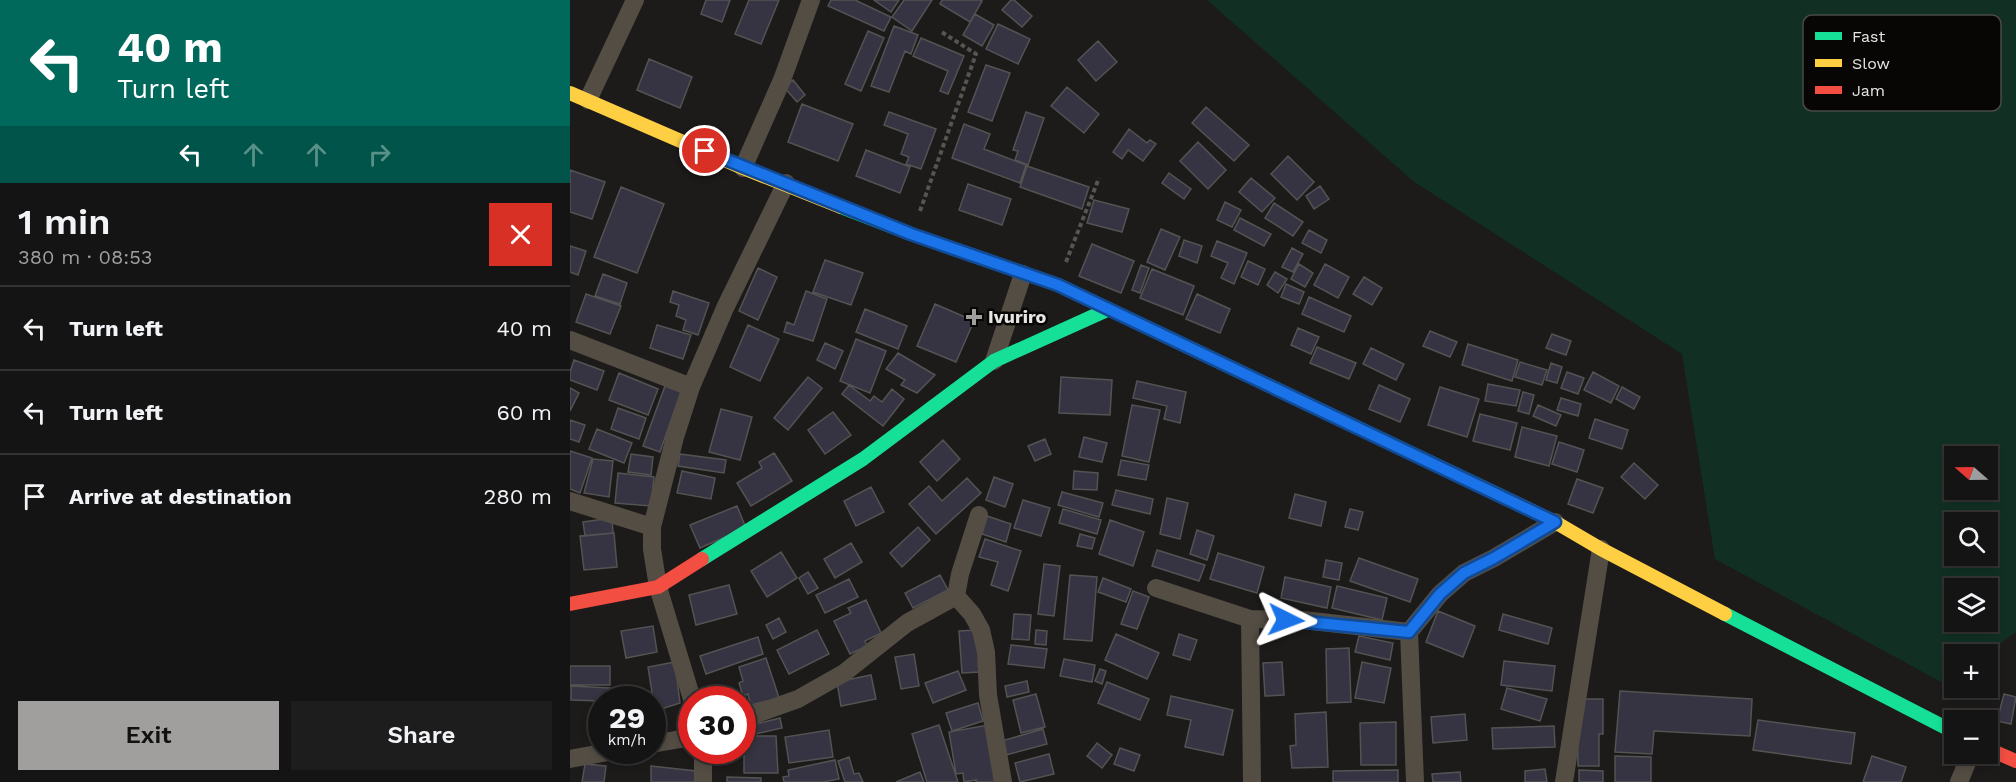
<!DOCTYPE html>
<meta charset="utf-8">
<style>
body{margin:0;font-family:"Work Sans",sans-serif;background:#1e1d1d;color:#f1f3f6;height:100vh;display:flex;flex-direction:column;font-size:22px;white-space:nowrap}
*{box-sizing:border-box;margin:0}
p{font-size:20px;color:#9d9ea0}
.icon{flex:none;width:33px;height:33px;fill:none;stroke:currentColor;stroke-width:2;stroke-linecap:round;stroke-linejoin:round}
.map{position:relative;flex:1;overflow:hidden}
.panel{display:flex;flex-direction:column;background:#151414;width:570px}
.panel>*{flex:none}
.guide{background:#00695c;color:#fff;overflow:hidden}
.needle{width:39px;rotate:290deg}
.controls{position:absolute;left:1374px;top:446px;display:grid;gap:12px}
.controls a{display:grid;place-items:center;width:54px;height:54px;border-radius:0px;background:#151414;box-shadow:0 3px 9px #0003,0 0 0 2px #343334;font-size:30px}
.speed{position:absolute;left:18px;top:686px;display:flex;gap:12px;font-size:30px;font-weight:700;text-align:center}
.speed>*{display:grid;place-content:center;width:78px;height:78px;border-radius:50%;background:#151414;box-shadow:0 3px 9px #0003,0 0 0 2px #343334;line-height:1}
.speed small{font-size:15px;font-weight:400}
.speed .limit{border:9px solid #d22;background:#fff;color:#111}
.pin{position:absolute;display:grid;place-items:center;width:51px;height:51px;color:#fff;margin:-26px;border:3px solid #fff;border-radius:50%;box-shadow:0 2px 6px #0007}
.me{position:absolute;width:66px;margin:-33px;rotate:93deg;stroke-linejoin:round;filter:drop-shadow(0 0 4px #0008)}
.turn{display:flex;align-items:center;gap:21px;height:126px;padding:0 18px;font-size:27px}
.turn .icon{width:78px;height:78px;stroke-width:2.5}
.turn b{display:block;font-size:42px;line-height:51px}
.lanes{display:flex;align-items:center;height:57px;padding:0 18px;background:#0003;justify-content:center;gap:30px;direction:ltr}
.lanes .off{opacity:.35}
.round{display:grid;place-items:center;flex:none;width:63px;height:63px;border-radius:0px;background:#1e1d1d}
.head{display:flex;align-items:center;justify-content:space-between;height:102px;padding:0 18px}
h1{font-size:36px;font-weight:600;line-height:45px}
.button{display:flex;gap:12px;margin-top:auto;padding:12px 18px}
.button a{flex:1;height:69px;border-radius:0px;background:#a19f9e;color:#111;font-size:24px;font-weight:600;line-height:69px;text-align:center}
.button a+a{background:#1e1d1d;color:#f1f3f6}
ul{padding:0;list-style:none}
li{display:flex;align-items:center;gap:18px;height:84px;padding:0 18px;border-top:2px solid #343334}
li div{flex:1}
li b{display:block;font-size:22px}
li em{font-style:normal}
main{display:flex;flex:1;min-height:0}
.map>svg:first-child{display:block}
.green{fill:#113023;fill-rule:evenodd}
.building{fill:#363442;stroke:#535353;stroke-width:1.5}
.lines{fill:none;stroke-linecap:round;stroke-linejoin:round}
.path{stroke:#58544f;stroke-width:4;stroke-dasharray:4.5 3;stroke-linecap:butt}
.street{stroke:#544d44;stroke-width:18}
.fast{stroke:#16e098;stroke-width:14}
.slow{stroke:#ffcf43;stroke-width:14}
.jam{stroke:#f24e42;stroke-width:14}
.route-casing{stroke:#114b97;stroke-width:15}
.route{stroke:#1a73e8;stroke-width:10}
.poi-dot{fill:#a19f9e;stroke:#070605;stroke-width:2}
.labels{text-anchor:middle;stroke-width:5;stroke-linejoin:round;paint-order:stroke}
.poi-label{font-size:18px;font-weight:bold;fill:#e8e6e5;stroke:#070605;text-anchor:start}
.key{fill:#070605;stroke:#4a4948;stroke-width:1.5}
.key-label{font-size:16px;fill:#e8e6e5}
</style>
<main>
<section class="panel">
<div class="guide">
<div class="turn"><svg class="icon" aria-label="left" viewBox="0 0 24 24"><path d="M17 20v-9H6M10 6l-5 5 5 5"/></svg><div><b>40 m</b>Turn left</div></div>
<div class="lanes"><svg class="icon" aria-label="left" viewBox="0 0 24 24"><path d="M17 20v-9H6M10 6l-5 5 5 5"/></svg><svg class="icon off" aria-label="ahead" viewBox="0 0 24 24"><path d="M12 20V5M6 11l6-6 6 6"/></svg><svg class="icon off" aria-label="ahead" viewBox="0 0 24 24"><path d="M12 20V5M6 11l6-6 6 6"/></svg><svg class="icon off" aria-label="right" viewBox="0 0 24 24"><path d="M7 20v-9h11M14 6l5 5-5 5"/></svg></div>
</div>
<div class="head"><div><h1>1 min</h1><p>380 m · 08:53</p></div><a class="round" style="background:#d93025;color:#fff"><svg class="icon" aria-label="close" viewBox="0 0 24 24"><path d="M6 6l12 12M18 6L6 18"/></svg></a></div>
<ul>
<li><svg class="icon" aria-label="left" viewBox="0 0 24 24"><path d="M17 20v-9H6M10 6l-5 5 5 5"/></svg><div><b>Turn left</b></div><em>40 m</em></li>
<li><svg class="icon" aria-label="left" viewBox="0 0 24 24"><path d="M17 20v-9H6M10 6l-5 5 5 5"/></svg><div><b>Turn left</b></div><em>60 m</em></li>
<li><svg class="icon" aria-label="arrive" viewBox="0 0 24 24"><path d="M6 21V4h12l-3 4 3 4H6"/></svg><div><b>Arrive at destination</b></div><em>280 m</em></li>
</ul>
<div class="button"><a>Exit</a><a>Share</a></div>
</section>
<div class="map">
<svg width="1446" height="782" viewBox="0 0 1446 782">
<rect width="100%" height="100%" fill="#1c1b1a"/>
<!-- green -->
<path class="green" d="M637 0H1446V632L1416 654H1384V677L1375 684 1145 559 1112 354 843 181ZM1384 456H1418V489H1384ZM1384 522H1418V555H1384ZM1384 588H1418V621H1384Z"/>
<!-- building -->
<path class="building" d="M136 0H160L152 22 131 14Z
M179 0H209L191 44 165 34Z
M261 0H285L321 17 314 31 258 6Z
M304 0H329L321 12Z
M334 0H362L342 31 322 17Z
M372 0H410L412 1 400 22 370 4Z
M441 0H444L462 16 452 27 432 10Z
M405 14 424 25 412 46 393 35Z
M428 24 460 39 448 64 416 49Z
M324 26 348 35 341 54 335 51 319 92 301 86Z
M298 31 314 38 291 91 275 84Z
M351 38 394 56 378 94 370 91 378 71 343 56Z
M528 41 547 62 526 81 508 60Z
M79 59 122 77 110 108 67 90Z
M416 65 440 73 422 121 398 112Z
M223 80 235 95 227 102 214 87Z
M497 87 529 114 514 133 481 106Z
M232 104 283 124 268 161 218 142Z
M636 107 679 145 664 161 622 123Z
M319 112 366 129 351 169 336 164 339 157 331 154 338 134 314 125Z
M456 112 474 118 458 165 445 160 448 151 443 150Z
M394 124 420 134 414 149 456 165 450 183 382 158Z
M559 129 577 143 580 140 586 144 573 161 558 150 552 159 543 152Z
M628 142 656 170 638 189 610 161Z
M296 150 340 167 330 193 286 176Z
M718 156 744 182 727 200 701 174Z
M457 166 519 187 512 209 450 187Z
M0 170 35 182 22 219 0 212Z
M599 173 621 189 614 199 592 183Z
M681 178 705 198 692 212 669 192Z
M398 184 441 199 432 225 389 210Z
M750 186 759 199 744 209 736 196Z
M51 187 94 204 67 273 24 257Z
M524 200 559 209 552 232 517 223Z
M655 202 671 210 662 227 647 220Z
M704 203 733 222 723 236 695 218Z
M670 218 701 234 694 246 664 230Z
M591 229 610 237 595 270 577 262Z
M739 230 757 240 751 253 732 243Z
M614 240 632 246 627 263 609 256Z
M647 241 677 253 664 284 651 278 658 263 641 256Z
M522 244 564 261 551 293 509 276Z
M0 246 16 251 8 275 0 272Z
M722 248 733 254 723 272 712 267Z
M255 260 293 273 281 305 243 292Z
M678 261 695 269 688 285 671 277Z
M729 264 743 273 735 287 721 279Z
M755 264 779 277 768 298 744 285Z
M571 265 579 268 570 293 562 290Z
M188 268 207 277 188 320 169 311Z
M582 269 624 286 613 315 570 298Z
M705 272 717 279 708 293 697 285Z
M33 274 57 283 50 304 25 296Z
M794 277 812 288 802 305 783 294Z
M716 284 734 292 729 304 711 297Z
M103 291 139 303 128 335 113 330 116 320 106 316 109 305 100 302Z
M236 291 257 299 243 341 214 332 217 322 224 325Z
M16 294 51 306 40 334 6 322Z
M627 294 660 309 650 333 616 319Z
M739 297 781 316 774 332 732 314Z
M365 304 404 321 386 362 347 346Z
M295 309 337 326 328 349 286 332Z
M87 325 121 335 113 359 80 348Z
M178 325 209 339 190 381 160 367Z
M728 328 749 337 741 354 721 345Z
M860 331 887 342 880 357 853 346Z
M982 334 1001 341 996 355 976 348Z
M286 339 316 351 300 393 270 381Z
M255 343 273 351 265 369 247 360Z
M898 344 948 360 942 381 892 365Z
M747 347 786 363 779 379 740 363Z
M801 348 834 364 826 380 793 364Z
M328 353 365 375 347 393 331 385 335 380 316 369Z
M4 360 34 371 27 390 0 380V372Z
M950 362 977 370 972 385 945 377Z
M981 363 992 367 987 383 976 380Z
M997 372 1014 378 1008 394 991 388Z
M1023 372 1049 386 1041 403 1014 390Z
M49 373 88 389 78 415 39 400Z
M238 377 252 388 218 430 204 418Z
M491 377 542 380 540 415 489 413Z
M567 381 616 392 610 423 594 419 597 406 563 398Z
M918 384 950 390 946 406 915 401Z
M279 385 300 401 304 396 312 402 322 389 334 399 313 426 272 394Z
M809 385 840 399 830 422 799 409Z
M95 386 111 392 90 452 73 446Z
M870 387 909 399 897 437 858 425Z
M1052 387 1070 397 1064 409 1046 399Z
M0 388 9 393 0 411Z
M953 392 964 395 959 414 948 411Z
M991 398 1011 404 1008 416 987 410Z
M562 405 590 410 579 462 552 456Z
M968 405 991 415 986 426 963 416Z
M48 408 76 418 69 439 41 429Z
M151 409 182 417 170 460 139 452Z
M263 412 281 435 255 454 238 430Z
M910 414 947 423 940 450 903 441Z
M1025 419 1058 430 1052 449 1019 438Z
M0 420 15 425 9 442 0 439Z
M952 427 987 436 979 466 945 457Z
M27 429 62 443 54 463 19 449Z
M514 437 537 443 532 462 509 457Z
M475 439 481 454 465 461 458 446Z
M373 440 390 459 367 481 350 462Z
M989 442 1014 450 1007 472 982 464Z
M0 451 22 458 10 493 0 489Z
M204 453 222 481 181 506 167 483 192 468 189 462Z
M61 454 83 457 81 475 58 472Z
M110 454 156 460 154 473 108 466Z
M23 459 43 461 39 497 14 493Z
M551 460 579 465 576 480 548 475Z
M1064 463 1088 485 1075 499 1051 477Z
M112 471 145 478 141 499 107 493Z
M504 471 528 473 527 490 503 489Z
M48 473 84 477 81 506 45 503Z
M424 477 443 484 435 507 416 500Z
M397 478 411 493 366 534 339 504 359 486 372 501Z
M1007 479 1033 488 1023 513 998 504Z
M301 487 314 512 286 526 274 501Z
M546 490 583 499 580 514 542 505Z
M492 492 533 503 529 517 488 505Z
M725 494 756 502 751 526 719 518Z
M597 498 618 503 610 539 590 534Z
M453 500 480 508 471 536 444 528Z
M167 506 176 528 130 548 120 525Z
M493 509 531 520 527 534 489 523Z
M780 509 793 512 788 530 775 527Z
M417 516 441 524 436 542 412 534Z
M42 518 43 533 15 536 13 522Z
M540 520 574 532 563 566 529 554Z
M348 527 360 540 332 567 320 553Z
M627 530 644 536 637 560 620 554Z
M44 533 47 567 14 570 10 536Z
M510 534 525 538 522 549 507 546Z
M415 539 451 551 438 591 421 585 428 562 409 557Z
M281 543 292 562 265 578 254 559Z
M587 550 635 565 629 581 582 566Z
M211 552 227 578 197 597 181 571Z
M648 553 694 567 687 593 640 579Z
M789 558 848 579 840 602 780 581Z
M756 560 772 563 769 580 753 577Z
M474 564 490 566 484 616 468 614Z
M238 572 248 588 238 594 229 578Z
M370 575 378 590 343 608 335 593Z
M500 575 527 577 522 641 494 639Z
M715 577 761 587 757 608 711 598Z
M533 578 561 589 556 602 528 592Z
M279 579 288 597 255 613 246 595Z
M159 585 167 614 126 625 119 595Z
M767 586 817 598 812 620 762 608Z
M563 591 579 597 567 629 551 624Z
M296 600 311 633 295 641 297 646 280 654 264 621 281 613 278 608Z
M868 611 905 626 893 657 856 642Z
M444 614 461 615 459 640 442 639Z
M933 614 982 628 978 644 929 630Z
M209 618 216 632 203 639 196 625Z
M83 626 87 652 56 658 51 631Z
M247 630 259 654 219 674 207 650Z
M408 630 410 672 392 673 389 631Z
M466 630 477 631 476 645 465 644Z
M546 634 589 653 577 679 535 660Z
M609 634 627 640 620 660 603 655Z
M789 636 823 643 820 660 785 652Z
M188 637 193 654 136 674 130 656Z
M441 645 477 649 474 668 438 664Z
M779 648 781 702 757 703 756 649Z
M344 654 349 686 331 689 325 657Z
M196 658 209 698 181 705 178 694 173 696 169 683 173 681 169 667Z
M494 659 525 665 522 682 490 676Z
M934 661 985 666 982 691 931 685Z
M105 662 110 703 85 711 78 667Z
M712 662 714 695 695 696 693 663Z
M792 662 821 668 814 703 785 698Z
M0 666H40V685H0Z
M530 669 536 671 532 684 525 681Z
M388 671 396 690 363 703 355 683Z
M301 675 306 699 271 706 267 682Z
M457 681 459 692 437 697 435 686Z
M537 682 579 699 570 720 528 703Z
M1 686 40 688 39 699H32V701L1 700Z
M937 688 977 699 970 721 931 709Z
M155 691 157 699 168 696 169 699H143L142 695Z
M1050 691 1182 699 1180 736 1084 731 1082 754 1045 752Z
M466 694 475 727 451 733 443 700Z
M1434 694 1446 697 1441 724 1427 721Z
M601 696 663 710 653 755 615 747 621 720 597 715Z
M1007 699H1033V734H1029V766H1008Z
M408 703 413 721 382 731 376 713Z
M756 712 758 767 722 768 720 746 726 745 725 714Z
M895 714 897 740 863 743 861 717Z
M210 718 212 728 185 734 182 725Z
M1188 720 1285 733 1281 764 1183 750Z
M826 722V765H791L790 723Z
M369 725 388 782H357L342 734Z
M418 725 429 782H406V780L394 782 393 773 386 774 379 732Z
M984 726 985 747 923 749 922 728Z
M473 729 477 744 436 755 432 741Z
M259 730 263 757 219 763 215 737Z
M174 736H206L208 773H174Z
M527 743 542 755 532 768 517 756Z
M550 748 570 755 564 771 544 764Z
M479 754 484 774 450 782 445 763Z
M1045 756 1081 757V782H1045Z
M1302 756 1336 767 1331 782H1293Z
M279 757 284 774 289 773 293 782H275L268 761Z
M265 760 269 779 253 782H214L213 777 219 776 218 770Z
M15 764 36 766 34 782H12Z
M81 766 126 771 125 782H81Z
M975 769 977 782H955V771Z
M828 770V782H763V771Z
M1009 770 1033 771V782H1009Z
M350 772 354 782H326Z
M890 772 891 782H863L862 774Z
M157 777 191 778V782H157Z"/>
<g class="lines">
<!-- path -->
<path class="path" d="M350 211 406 54 370 31
M496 262 529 178"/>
<!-- street -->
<path class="street" d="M18 100 65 0
M173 168 212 80 241 0
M0 340 121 387
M424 361 453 274
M0 501 82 527
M586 588 680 619 733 620 839 632
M386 596 402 614 411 630 416 652 418 695 433 782
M386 596 390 574 409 515
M680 619 682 782
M122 699 88 587 82 549V527L105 437 121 387 155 308 216 183
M172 719 228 699 274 673 337 623 386 596
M82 744 122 737
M133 750V782
M0 759 48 750
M845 782 839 632 870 594 894 573 924 558 985 522
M994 782 1031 549
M1389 782 1401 753"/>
<!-- fast -->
<path class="fast" d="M271 207 341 234 488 285 906 484
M132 559 293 459 424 361 537 310
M1155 614 1384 732"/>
<!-- slow -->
<path class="slow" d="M0 93 173 168 271 207
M906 484 985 522 1031 549 1155 614"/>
<!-- jam -->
<path class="jam" d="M0 604 88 587 132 559
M1418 749 1446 761"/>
</g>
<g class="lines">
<!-- route casing -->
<g class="route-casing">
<path id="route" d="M135 151 341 234 488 285 985 522 924 558 894 573 870 594 839 632 716 620"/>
</g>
<!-- route -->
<use href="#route" class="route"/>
</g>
<!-- markers -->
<path class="poi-dot" d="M401 308h6v6h6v6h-6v6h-6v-6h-6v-6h6z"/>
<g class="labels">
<!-- poi labels -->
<g class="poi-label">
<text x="418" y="323">Ivuriro</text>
</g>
</g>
<!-- legend -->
<rect x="1233" y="15" width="198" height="96" rx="9" class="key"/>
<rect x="1245" y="32" width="27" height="8" fill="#16e098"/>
<rect x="1245" y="59" width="27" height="8" fill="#ffcf43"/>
<rect x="1245" y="86" width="27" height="8" fill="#f24e42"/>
<g class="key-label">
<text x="1282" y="42">Fast</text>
<text x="1282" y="69">Slow</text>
<text x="1282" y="96">Jam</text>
</g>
</svg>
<div class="controls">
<a><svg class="needle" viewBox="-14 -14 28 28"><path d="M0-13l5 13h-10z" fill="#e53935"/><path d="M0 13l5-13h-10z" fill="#9d9ea0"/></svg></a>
<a><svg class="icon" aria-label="search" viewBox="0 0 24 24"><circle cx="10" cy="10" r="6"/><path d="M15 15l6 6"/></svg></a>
<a><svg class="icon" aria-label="layers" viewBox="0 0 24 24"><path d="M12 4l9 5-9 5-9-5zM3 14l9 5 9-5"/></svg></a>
<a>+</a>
<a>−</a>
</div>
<div class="speed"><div>29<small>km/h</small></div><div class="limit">30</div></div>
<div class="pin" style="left:135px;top:151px;background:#d93025"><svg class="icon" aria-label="arrive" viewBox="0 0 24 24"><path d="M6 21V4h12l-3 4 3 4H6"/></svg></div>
<svg class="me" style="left:716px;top:620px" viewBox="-20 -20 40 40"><path d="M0-17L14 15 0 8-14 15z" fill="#1a73e8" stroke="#fff" stroke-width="4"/></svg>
</div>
</main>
